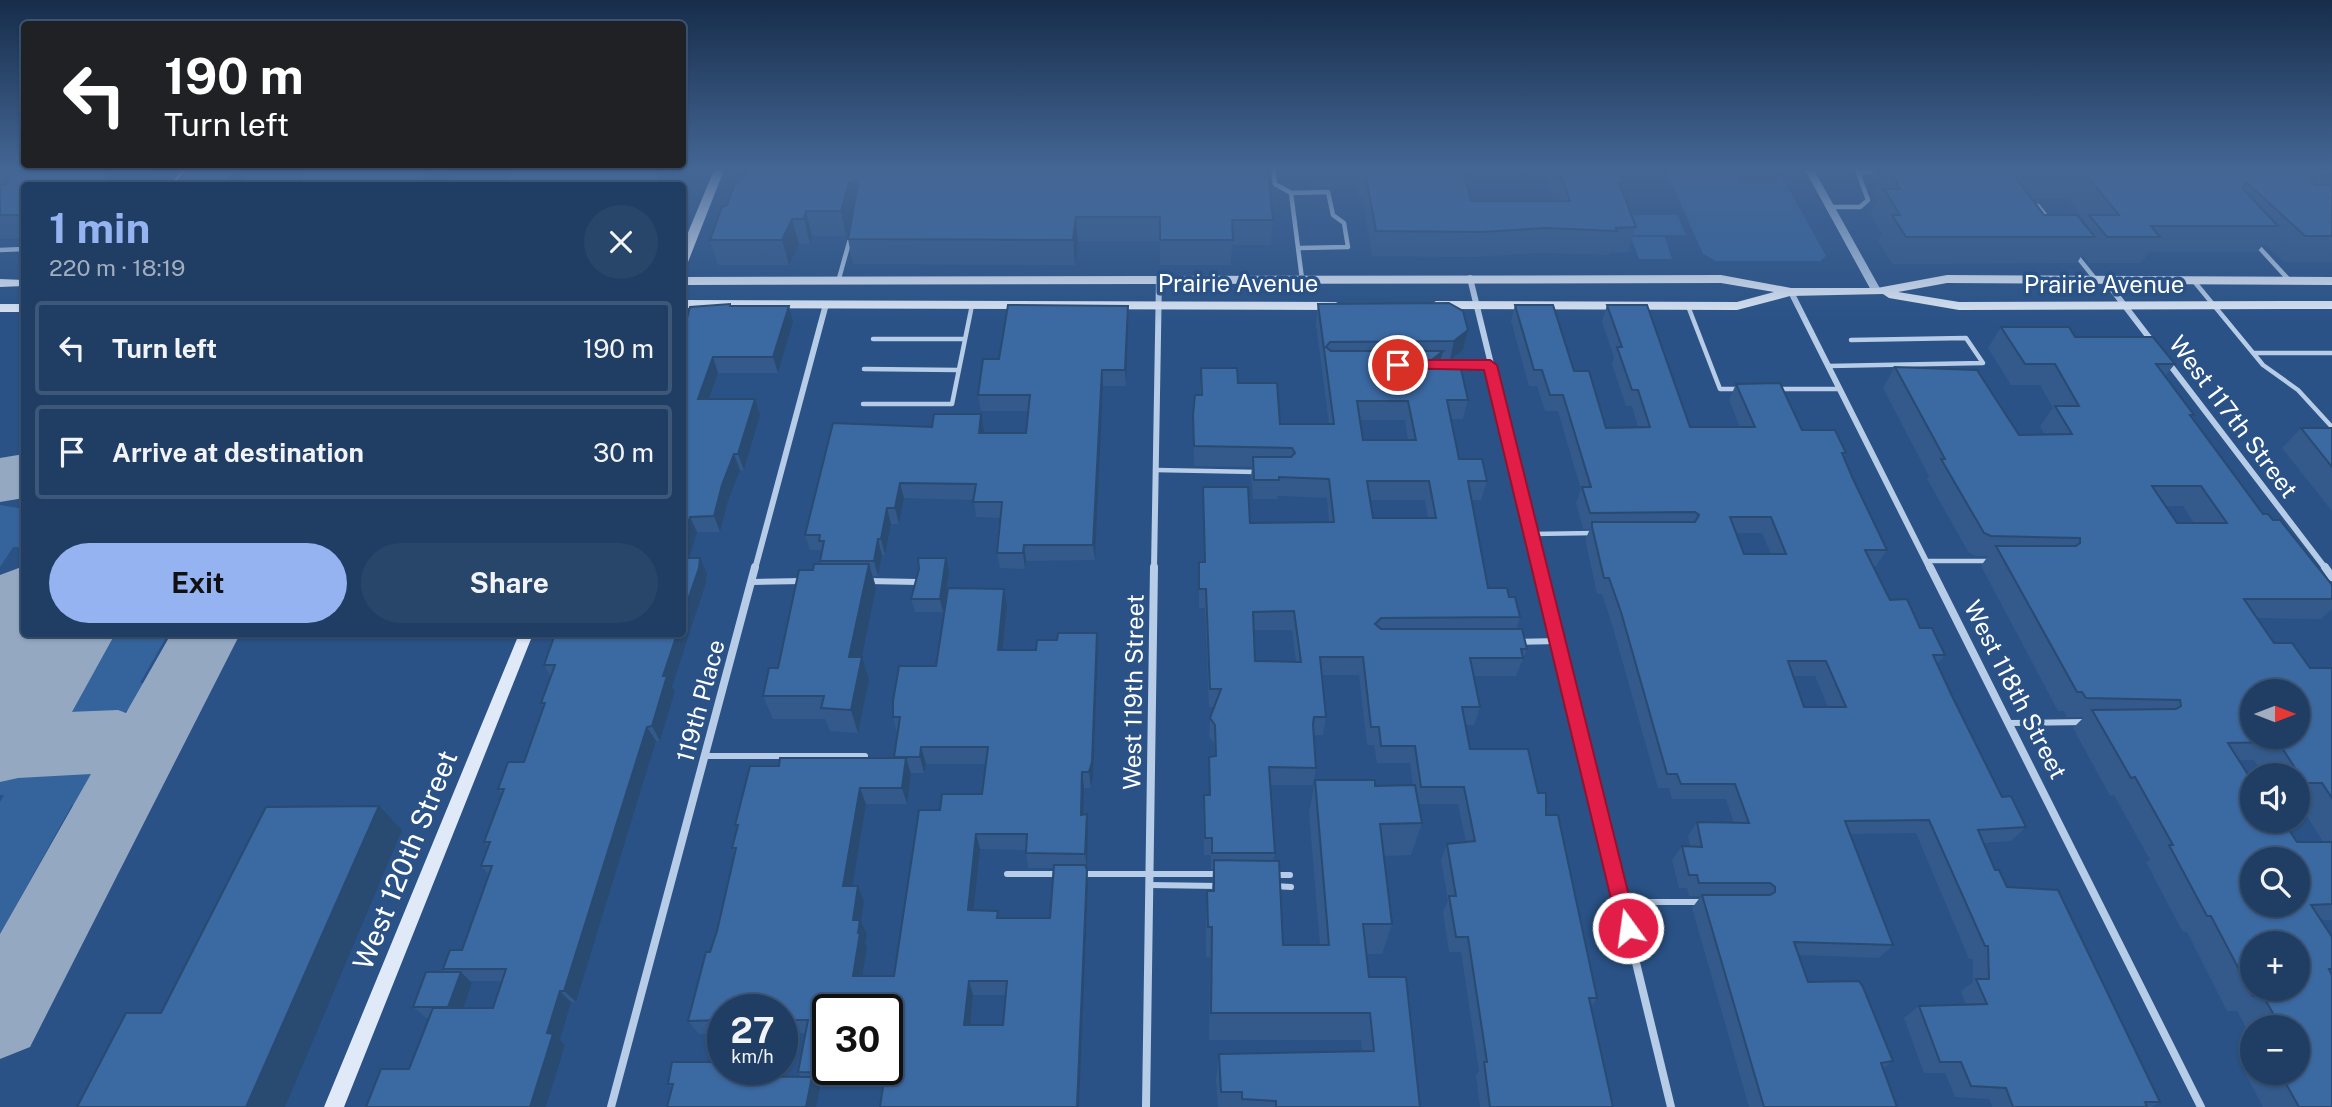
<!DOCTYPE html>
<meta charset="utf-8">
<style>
body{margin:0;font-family:"Public Sans",sans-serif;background:#28456a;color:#f1f3f6;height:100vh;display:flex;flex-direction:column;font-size:26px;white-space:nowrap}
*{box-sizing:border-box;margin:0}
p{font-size:23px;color:#a2aebf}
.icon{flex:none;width:38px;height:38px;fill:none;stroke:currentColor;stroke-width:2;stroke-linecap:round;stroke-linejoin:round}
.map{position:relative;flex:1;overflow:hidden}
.side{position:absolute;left:21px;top:182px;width:665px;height:455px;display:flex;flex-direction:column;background:#203e64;border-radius:7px;box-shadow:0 2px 5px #0004,0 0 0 2px #3d5778}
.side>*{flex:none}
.top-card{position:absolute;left:21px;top:21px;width:665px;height:147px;border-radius:7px;box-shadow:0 2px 5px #0004,0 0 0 2px #3d5778;background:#202124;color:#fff;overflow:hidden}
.needle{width:46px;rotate:90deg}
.controls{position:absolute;left:2240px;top:679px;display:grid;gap:14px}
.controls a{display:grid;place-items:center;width:70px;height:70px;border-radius:50%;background:#203e64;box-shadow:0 2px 5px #0004,0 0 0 2px #3d5778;font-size:35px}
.speed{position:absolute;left:707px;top:994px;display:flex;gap:14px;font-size:35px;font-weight:700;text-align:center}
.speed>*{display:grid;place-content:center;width:91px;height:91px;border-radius:50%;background:#203e64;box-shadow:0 2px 5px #0004,0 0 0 2px #3d5778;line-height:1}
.speed small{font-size:18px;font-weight:400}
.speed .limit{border:4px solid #111;border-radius:10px;background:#fff;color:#111}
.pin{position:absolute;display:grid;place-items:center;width:60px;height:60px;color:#fff;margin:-30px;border:4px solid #fff;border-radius:50%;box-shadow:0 2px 7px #0007}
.me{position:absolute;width:77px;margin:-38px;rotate:346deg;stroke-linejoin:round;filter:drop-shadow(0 0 5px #0008)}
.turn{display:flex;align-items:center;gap:24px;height:147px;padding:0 28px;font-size:32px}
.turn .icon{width:91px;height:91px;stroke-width:2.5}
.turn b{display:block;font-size:49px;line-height:60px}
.round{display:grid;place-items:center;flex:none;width:74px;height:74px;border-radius:37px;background:#28456a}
.head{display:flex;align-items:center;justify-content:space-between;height:119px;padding:0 28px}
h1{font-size:42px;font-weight:700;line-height:52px;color:#95b2f1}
.action{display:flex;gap:14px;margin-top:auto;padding:14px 28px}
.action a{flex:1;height:80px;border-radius:42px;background:#95b2f1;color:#111;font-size:28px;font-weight:700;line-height:80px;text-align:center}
.action a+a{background:#28456a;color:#f1f3f6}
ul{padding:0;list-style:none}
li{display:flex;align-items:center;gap:21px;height:94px;margin:0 14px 10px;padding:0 14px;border:4px solid #3d5778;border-radius:7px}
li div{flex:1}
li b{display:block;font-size:26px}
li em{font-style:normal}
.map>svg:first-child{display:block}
.green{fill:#35649d}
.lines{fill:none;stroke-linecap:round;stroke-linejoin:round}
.taxiway{fill:#94a8c2;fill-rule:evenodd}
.runway{fill:#94a8c2;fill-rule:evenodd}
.service-far1{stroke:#b6cce7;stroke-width:4.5}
.service{stroke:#b6cce7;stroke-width:6}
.minor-far1{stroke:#b6cce7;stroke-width:6}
.minor{stroke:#b6cce7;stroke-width:8}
.tertiary{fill:#b6cce7;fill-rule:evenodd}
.secondary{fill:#dfe9f7;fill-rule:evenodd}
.wall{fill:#335a8b;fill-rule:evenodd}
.shaded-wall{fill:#294a71}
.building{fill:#3b69a2;stroke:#294a71;stroke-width:2;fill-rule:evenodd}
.route{fill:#e11d48;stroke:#92132f;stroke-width:2}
.labels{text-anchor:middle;stroke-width:7;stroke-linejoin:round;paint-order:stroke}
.street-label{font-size:24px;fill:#fff;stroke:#2a5286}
.near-street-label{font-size:28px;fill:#fff;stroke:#2a5286}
</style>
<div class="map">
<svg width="2332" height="1107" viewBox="0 0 2332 1107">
<rect width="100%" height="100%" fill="#2a5286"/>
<!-- green -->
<path class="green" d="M1670 170 1780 173 1826 256 1820 261H1716L1703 254 1667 173Z
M1625 215H1677L1686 235H1633Z
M1631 237H1665L1672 259H1639Z
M0 505 24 509V547H13L0 567Z
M101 634H168L140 683H151C134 713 115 721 82 722 71 723 59 725 49 721L43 711 47 699H61Z
M80 766 91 772 92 785 81 805H72L0 934V802L4 795H0V780L31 767Z"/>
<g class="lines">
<!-- taxiway -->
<path class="taxiway" d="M24 454V498L0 502V458Z
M171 634H240L30 1047 0 1059V934L91 774 18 778 0 782V718L18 714 118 710 126 713Z"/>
<!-- runway -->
<path class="runway" d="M24 566V634H115L62 730 0 751V575Z"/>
<!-- service-far1 -->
<path class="service-far1" d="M1273 170 1275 184 1291 193 1328 192 1333 215 1344 223 1348 247 1299 248
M1858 173 1891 170
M1291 193 1302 279
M2038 206 2049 220
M1829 207H1860L1868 200 1857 170
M2256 244 2290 281
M0 250 24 249
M2076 255 2096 280
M2193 280 2263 365 2298 390 2332 427
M838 282 850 239
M1688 306 1720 389H1739
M873 339H965
M2253 353H2332
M1434 365H1490
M1829 366 1983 363 1966 338 1851 340
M864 369 958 370
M1777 389H1840
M863 404H952L972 305
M1156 470 1256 472
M1532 534 1595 533
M1927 561H1990"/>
<!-- service -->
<path class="service" d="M868 581 917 582
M752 582 802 581
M1519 642 1558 641
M2008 723 2086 722
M706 756H865
M1007 874H1060
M1083 874H1217
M1272 875H1290
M1149 885 1218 886
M1274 886 1291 887
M1621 902H1702"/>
<!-- minor-far1 -->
<path class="minor-far1" d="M173 186 186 170
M1470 278 1541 569
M2105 280 2154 344
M1791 292 1930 569
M2167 361 2326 569
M755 569 826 304
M1154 569 1159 278"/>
<!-- minor -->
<path class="minor" d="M1540 567 1671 1107
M1930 567 2201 1107
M2325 567 2332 577
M611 1107 755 567
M1146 1107 1154 567"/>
<!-- tertiary -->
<path class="tertiary" d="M1805 170H1814L1882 292 1881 294H1873L1872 292Z"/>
<!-- secondary -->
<path class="secondary" d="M714 170H724L688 262 682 265V247Z
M1721 275 1791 288H1877L1947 275 2332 277V285L1947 283 1898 292 1959 302 2332 301V309L1959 310 1889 298 1883 294 1790 296 1737 310 1436 309 1430 305 1436 301 1737 302 1774 292 1721 283 682 285V277Z
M0 279 24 280V286L0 287Z
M682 300 1336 302 1342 306 1336 310 682 308Z
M0 304H24V312H0Z
M519 634H533L344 1107H324Z"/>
</g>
<!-- wall -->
<path class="wall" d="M0 170H153L139 186H24V239H0Z
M187 170H679L672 186H502L505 181 451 180 447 186H174Z
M746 170H1270L1269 178 1273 220 1271 245H1232L1231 265H1160V241H1078L1075 265 853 264 848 239 853 212 846 236H812L810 244H799L789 265H718L710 240 727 205Z
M1278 170H1464V174L1471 201H1554L1544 170H1619L1624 183 1622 191 1636 227 1628 252 1610 253 1609 255 1539 253 1474 257 1372 256 1362 196H1358L1356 187H1311L1310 178H1279Z
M1734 170H1779L1781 174 1776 183 1740 184Z
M1874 170H2332V262H2284L2264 244 2257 252H2149L2141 263H2089L2082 255 2077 263 1892 264 1878 241 1882 234 1870 215 1878 201 1872 192 1876 185 1871 177ZM2032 199H2068L2085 221 2084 223 2044 215Z
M1318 304 1468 330 1463 350 1450 360H1440L1439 369 1468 400 1463 419H1451L1459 459 1487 481 1481 500H1471L1488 588 1509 597 1520 617 1516 629 1527 649 1516 676H1474L1480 707 1474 725H1465L1470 749 1538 793 1546 815 1597 998 1591 1007 1613 1107H1480L1476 1075 1479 1071 1461 952H1449L1443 912 1448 901 1441 860 1447 844 1466 842 1458 804H1418L1422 823 1411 855 1384 856 1392 924 1382 954H1366L1369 977 1420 1107H1218L1216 1080 1219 1054 1362 1051 1361 1040H1209L1210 957H1206V922L1207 891H1212L1213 869H1211V855H1204L1203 812 1204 795H1209V757L1215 756 1214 743 1209 736 1210 718 1214 707H1209L1205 608H1199V562H1204L1203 487 1250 523 1329 522 1327 498 1278 496 1277 499H1253L1251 476 1252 467 1194 466 1193 415 1200 395 1201 368 1238 383 1280 424H1329L1316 324ZM1360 420H1405L1408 440H1363ZM1370 500H1425L1428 518H1373ZM1254 630H1292L1296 662 1255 661ZM1322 675H1359L1367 745H1374L1377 763H1410L1413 785 1375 786 1315 780 1309 813 1320 945H1283L1273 861 1275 853 1270 785H1313L1316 768 1313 735H1323L1326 717Z
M1515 305 1574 371 1606 428 1638 427 1632 406H1626L1612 364 1614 357 1602 322 1607 305 1690 427H1740L1729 400 1736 384 1802 430 1846 453 1844 457 1853 479 1887 550 1876 566H1873L1890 600 1920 628 1945 655 1937 664 1952 696 2002 797 2026 827 2011 841 1983 843 1995 870 2160 1102 2151 1107H1992L1989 1099 1955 1097 1945 1073H1924L1904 1018 1919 1006 1966 1005 1961 991 1973 982V959H1969L1916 833 1850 834 1893 945 1879 958 1799 955 1808 982 1893 1061 1883 1068 1897 1107H1749L1692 908 1701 896H1689L1687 888H1679L1672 860 1682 846 1690 847 1688 836 1697 822 1734 823 1726 799H1672L1669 788H1658L1613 628 1602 594H1597L1586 543V538L1590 529H1583L1576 503 1581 490 1558 411H1545L1537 386H1529L1511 321ZM1736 533H1762L1771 554H1744ZM1793 676H1815L1828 707H1804Z
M731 306 793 322 778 373H718L710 399H755L760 415 744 470H740L728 501 720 532H697L689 558H700L707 573 706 583 672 687 675 691 660 741H656L576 1002H571L560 1040 565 1045 546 1107H366L409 1069 429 1018H426L413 1007 446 972 443 969 462 950 489 875 481 866 488 846 484 842 502 794 498 789 524 762 544 708 541 703 551 677 544 665 682 634V336ZM471 981H502L493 1008H463L472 983Z
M1128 306 1126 386H1103L1095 560 1026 561 1025 569 1000 568 997 553 1000 518 976 517 974 500 904 498 899 524H891L885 555H882L878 576H873L876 588 861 657 869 680 858 733 830 731 825 719H773L763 696 778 668 813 570 821 564 820 561 822 550H810L805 535 932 427 981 414 984 433H1026L1029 411H981L978 395 999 359Z
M2001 327 2075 337 2175 364 2165 376 2194 415 2192 417 2263 514 2273 520 2332 585V609L2321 619 2257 618 2274 643 2310 668H2332V920H2320L2332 937V1107H2263L2244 1071 2252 1067V1073H2298V1027H2252V1039L2237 1011H2227L2187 932H2183L2169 906 2146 862 2150 860 2114 795 2110 796 2073 728 2084 717H2067L2064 711H2058L1981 566 1988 556H1976L1969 553 1927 479 1929 476 1883 388 1895 367 2019 435H2045L2040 426 2053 408 2040 385H2011L1988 348ZM2165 506H2183L2194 523H2177ZM2239 760H2254L2264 775H2298V802L2322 840 2320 842H2297L2252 821Z
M2301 428H2332V511L2282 448Z
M949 572 943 612H915L911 599Z
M1007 607 1003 650H1098L1093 778 1091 788H1084L1083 815 1088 830 1086 869 1088 885 1079 1107H880L884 1085 817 1084 820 1088H672L668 1084 743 1074V1076H800L798 1072 805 1033H794L792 1030 782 1031V1010H723V1033L699 1034 688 1021 717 931 735 853 732 848 737 829 735 825 779 766 895 758 897 733 893 717 936 666ZM926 764H985L982 794 940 810 894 976H862L867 947 865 943 867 934 861 922 864 901 858 886H852L866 804H907L911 773H924ZM980 849 1026 850 1028 868H1053L1050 918H1000L973 910ZM973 995H1005L1003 1025H970Z"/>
<!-- shaded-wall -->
<path class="shaded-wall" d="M114 170H153L139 186H100Z
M235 170H241L250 186H223Z
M430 170H446L451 180 447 186H420Z
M662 170H679L672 186H655Z
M854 180 860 204 854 208 846 236 841 211 849 183Z
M806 211 812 236 810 244 804 219Z
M1076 217 1078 241 1075 265 1073 240Z
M792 219 799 244 789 265 782 240Z
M789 306 793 322 778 373 773 357Z
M1128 306V322L1126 386 1125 370Z
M1468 330 1463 350 1450 360 1454 341Z
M1443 351 1438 370 1420 369Z
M713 357 718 373 704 415 698 399Z
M1102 370 1103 386 1095 560 1093 545Z
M755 399 760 415 744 470 738 454Z
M981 414 984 431 981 449 979 433Z
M734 454 740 470 728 501 720 532 714 516 722 485Z
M900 483 904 498 899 524 895 508Z
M887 508 891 524 885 555 881 539Z
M690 517 697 532 685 573 682 569V541Z
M878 539 882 555 878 576 874 561Z
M1024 545 1026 561 1025 569 1023 553Z
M700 558 707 573 706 583 672 687 675 691 660 741 652 726 663 676 677 634H682V617Z
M946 558 949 572 943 612 940 599Z
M869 564 876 588 857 680 849 657Z
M1004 589 1007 607 1001 667 998 650Z
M1097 633 1098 650 1093 778 1091 788 1089 772Z
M862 657 869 680 858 733 851 710Z
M647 727 656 741 576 1002 564 991Z
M921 747 926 764 924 773 920 757Z
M906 758 911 774 907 804 902 788Z
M1082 772 1084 788 1083 830 1081 815Z
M860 788 866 804 850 901 843 886Z
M379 806 402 830 285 1107H246Z
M1087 814 1088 830 1087 869 1085 854Z
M976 834 980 849 972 924 968 910Z
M1087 870 1088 885 1079 1107H1077Z
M858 886 864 901 861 922 867 934 865 943 867 947 860 990 853 976V920Z
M461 972 472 983 460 1017 448 1007Z
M969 981 973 995 969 1038 964 1025Z
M560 991 571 1002 560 1040 565 1045 546 1107H530L547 1033Z
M732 1069H739L743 1074 740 1088 731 1076Z
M812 1077 820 1088 816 1107H806Z"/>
<!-- building -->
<path class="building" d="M0 170H114L100 186H24V215H0V185H5L9 181 5 175H0Z
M187 170H235L223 186H174Z
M306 170H430L420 186H295Z
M511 170H662L655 186H502Z
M746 170H1268L1273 220H1232L1233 240H1160V217H1076L1073 240 848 239 858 185 854 180 849 183 841 211H806L804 219H792L782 240H710L722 207 727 205 734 185 741 181Z
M1361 170H1464V174L1471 201H1570L1559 170H1619L1624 183H1619L1636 227 1616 228 1617 231 1546 228 1480 232 1376 231 1365 171Z
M1743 170H1779L1781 174H1744Z
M1889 170H2332V175L2315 176 2310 181 2315 185H2332V236H2305L2246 182 2243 189 2278 226H2151L2160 237H2107L2089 215H2119L2084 172 2012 173 2044 215H2077L2095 237H1906L1892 215H1900L1884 189H1900Z
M1449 303 1463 311 1468 330 1454 341 1330 342 1326 347 1331 351H1443L1420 369H1461L1468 400H1447L1459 459H1482L1487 481H1468L1488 588H1507L1509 597H1515L1520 617 1381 618 1375 624 1381 629H1522L1527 649H1521L1523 658H1470L1480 707H1462L1470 749H1528L1538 793H1546V815H1558L1597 998H1589L1613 1107H1490L1484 1062H1487L1468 937H1456L1449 896H1456L1447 844 1475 841 1464 787H1421L1415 746H1381L1379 727H1371L1363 657H1320L1326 717H1314L1313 724 1316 768 1269 767 1275 853H1212V838H1205L1204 795H1210L1209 757 1216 756 1215 725 1210 718 1221 689H1210L1206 589H1199V562H1205L1203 487H1248L1250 523 1334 522 1329 479 1279 477V480H1254L1253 457H1291L1295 453 1292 448 1194 446 1193 415 1195 395H1202L1201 368H1237L1238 383H1277L1280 424H1334L1318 304ZM1357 401H1408L1416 440H1363ZM1367 481H1429L1436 518H1373ZM1294 611 1301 662 1255 661 1253 612Z
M730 304V306H789L773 357H713L698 399H755L738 454H734L722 485 714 516 690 517 682 541V336L690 307Z
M1008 305 1128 306 1125 370H1102L1093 545H1024L1023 553H997L1002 502H973L976 484 900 483 895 508H887L881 539H878L874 561H820L824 541H819L820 535H805L833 423 932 427 934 414H981L979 433H1026L1030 395H978L983 359H999Z
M1515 305H1553L1574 371H1589L1606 428 1650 427 1638 390H1632L1617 347H1622L1607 305H1647L1690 427H1755L1736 384 1780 383 1802 430H1835L1846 453H1842L1853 479 1887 550H1865L1890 600 1907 599 1920 628H1932L1945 655H1933L1952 696 2002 797 2011 796 2026 827 1978 830 1995 870H1999L2007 887 2058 890 2160 1102H2145L2147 1107H2013L2006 1088 1971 1086 1961 1062H1940L1919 1006 1987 1004 1976 979H1989L1988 946H1985L1929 820 1845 821 1893 945 1794 942 1808 982 1859 981 1863 987 1893 1061 1881 1063 1897 1107H1764L1702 895H1770L1775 892V887L1770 883H1699L1697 875H1689L1682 846 1702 847 1697 822 1749 823 1735 784H1681L1677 774H1667L1621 612 1609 578H1604L1592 527V522H1695L1699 515 1695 512 1590 513 1582 487H1591L1563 395H1550L1542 370H1534ZM1730 517H1771L1786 554H1744ZM1788 661H1826L1846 707H1804Z
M2001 327H2069L2075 337H2153L2175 364H2156L2194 415H2190L2263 514H2268L2273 520H2280L2332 585V599H2244L2274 643H2292L2310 668H2332V798L2322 783H2305L2278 742 2228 743 2252 781V821H2283L2297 842H2332V904L2311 905 2332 937V969H2329L2332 975V1107H2299L2280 1073H2298V1027H2281L2263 996H2253L2211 916H2207L2193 890 2169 845H2173L2135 777 2131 778 2092 710 2176 709 2181 706 2180 700 2086 698 2082 692H2077L1996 546H2076L2080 543V538L1991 536 1984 533 1941 459H1945L1895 367 1977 370 2019 435 2072 434 2055 406H2079L2055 364H2025ZM2152 486H2201L2227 523H2177ZM2252 691H2298V737H2252ZM2252 859H2298V905H2252ZM2252 943H2298V989H2252Z
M2301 428H2332V467Z
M682 558H700L699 568 682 617Z
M918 558H946L940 599H911L919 569Z
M814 564H869L849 657H862L851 710 821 708 824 696H763L769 668H778L799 570H813Z
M948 588 1004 589 998 650H1036L1037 640H1057L1058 633H1097L1092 762 1089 772H1082L1081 815 1087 814 1085 854 1026 853 1027 834H976L968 910 998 911 997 918H1050L1054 865H1085L1087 870 1077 1107H880L885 1073 798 1072 808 1020H785L786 1017H782V1010H723V1020L688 1021 706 952H710L717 931 736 848H732L738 825H735L750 766H779L780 758H906L902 788H860L843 886H858L853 920H860L858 933H860L853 976H894L919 810H940L942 794H982L988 747H921L920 757H894L900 717H893V701L899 666H936ZM969 981H1007L1003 1025H964ZM828 1010H887V1069H828Z
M564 634H677L663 676H667L652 726 647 727 564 991H560L547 1033 553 1034 530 1107H366L381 1069H409L433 1008H493L506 969H443L450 950H462L492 866H481L490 842H484L504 789H498L508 762H524L545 703H541L555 665H544L554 637H563Z
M1315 780H1375V786L1415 785 1422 823 1380 824 1392 924H1363L1369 977H1406L1420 1107H1276V1101L1242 1099V1092H1221L1219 1054 1374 1051 1370 1013H1211L1212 927H1208L1207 891H1214V860L1279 861 1283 945H1329Z
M379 806 246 1107H77L126 1013H161L266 807Z
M426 972H461L448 1007H413Z
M672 1062H723V1069H732L731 1076 812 1077 806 1107H667L673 1084H668Z"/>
<!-- sky -->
<linearGradient id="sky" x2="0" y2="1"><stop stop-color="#172d4a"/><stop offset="0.52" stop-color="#446695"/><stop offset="1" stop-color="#446695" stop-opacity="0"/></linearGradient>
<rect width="2332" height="325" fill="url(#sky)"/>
<!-- route -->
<path class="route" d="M1398 360H1490L1497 365 1637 928 1635 934 1628 937 1620 934 1618 928 1484 370 1393 368 1391 365Z"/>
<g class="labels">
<!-- street labels -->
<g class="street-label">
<text x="1238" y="292">Prairie Avenue</text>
<text x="2104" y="293">Prairie Avenue</text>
<text transform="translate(2233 417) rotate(53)" y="8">West 117th Street</text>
<text transform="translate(2015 690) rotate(63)" y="8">West 118th Street</text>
<text transform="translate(1134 692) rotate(-89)" y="8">West 119th Street</text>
<text transform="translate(701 701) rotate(-75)" y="8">119th Place</text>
</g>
<!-- near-street labels -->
<g class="near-street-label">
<text transform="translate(405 860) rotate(-68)" y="10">West 120th Street</text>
</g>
</g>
</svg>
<div class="controls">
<a><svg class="needle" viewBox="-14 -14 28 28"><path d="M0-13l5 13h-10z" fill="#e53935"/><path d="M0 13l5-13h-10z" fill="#a2aebf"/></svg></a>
<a><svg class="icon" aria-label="sound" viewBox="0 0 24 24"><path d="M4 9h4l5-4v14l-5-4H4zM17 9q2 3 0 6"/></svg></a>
<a><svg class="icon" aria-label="search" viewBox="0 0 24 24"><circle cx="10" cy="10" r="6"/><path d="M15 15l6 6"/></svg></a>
<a>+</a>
<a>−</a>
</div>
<div class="speed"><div>27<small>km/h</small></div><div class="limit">30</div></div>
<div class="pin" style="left:1398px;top:365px;background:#d93025"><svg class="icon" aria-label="arrive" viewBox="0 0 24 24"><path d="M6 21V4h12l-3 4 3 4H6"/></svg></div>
<svg class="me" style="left:1628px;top:928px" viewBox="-20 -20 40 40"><circle r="17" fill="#e11d48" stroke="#fff" stroke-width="3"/><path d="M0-11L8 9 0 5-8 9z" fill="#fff"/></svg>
<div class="top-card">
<div class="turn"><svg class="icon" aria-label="left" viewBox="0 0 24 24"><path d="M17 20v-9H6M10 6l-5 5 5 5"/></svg><div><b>190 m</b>Turn left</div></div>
</div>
<section class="side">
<div class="head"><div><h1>1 min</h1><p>220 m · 18:19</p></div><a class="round"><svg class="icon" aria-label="close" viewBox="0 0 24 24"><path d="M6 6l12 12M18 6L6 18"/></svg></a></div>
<ul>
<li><svg class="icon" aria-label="left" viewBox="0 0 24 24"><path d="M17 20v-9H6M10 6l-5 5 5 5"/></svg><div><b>Turn left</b></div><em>190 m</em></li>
<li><svg class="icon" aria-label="arrive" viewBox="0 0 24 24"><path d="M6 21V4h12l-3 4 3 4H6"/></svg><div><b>Arrive at destination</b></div><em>30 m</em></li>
</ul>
<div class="action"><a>Exit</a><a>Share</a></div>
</section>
</div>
